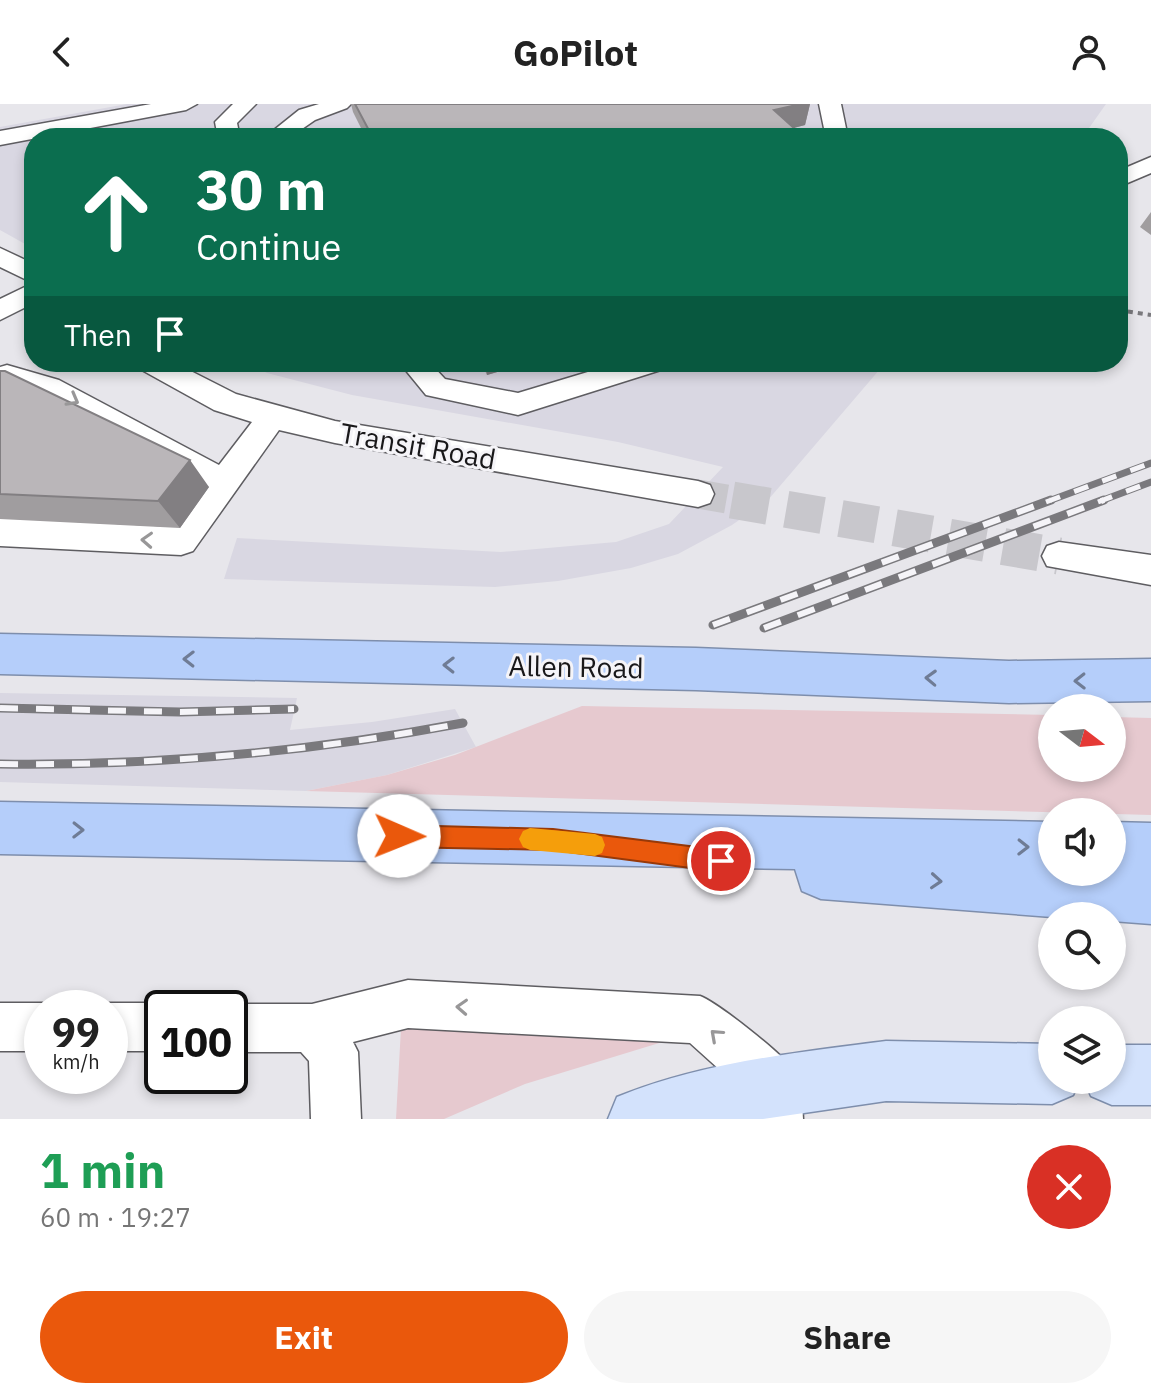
<!DOCTYPE html>
<meta charset="utf-8">
<style>
body{margin:0;font-family:"IBM Plex Sans",sans-serif;background:#f6f6f6;color:#222;height:100vh;display:flex;flex-direction:column;font-size:30px;white-space:nowrap}
*{box-sizing:border-box;margin:0}
p{font-size:26px;color:#767676}
.icon{flex:none;width:44px;height:44px;fill:none;stroke:currentColor;stroke-width:2;stroke-linecap:round;stroke-linejoin:round}
.map{position:relative;height:1015px;overflow:hidden}
.drawer{display:flex;flex-direction:column;background:#fff;flex:1}
.drawer>*{flex:none}
.guide{position:absolute;left:24px;top:24px;width:1104px;height:244px;border-radius:32px;box-shadow:0 4px 12px #0003;background:#0b6e4f;color:#fff;overflow:hidden}
.needle{width:52px;rotate:106deg}
.buttons{position:absolute;left:1038px;top:590px;display:grid;gap:16px}
.buttons a{display:grid;place-items:center;width:88px;height:88px;border-radius:50%;background:#fff;box-shadow:0 4px 12px #0003;font-size:40px}
.speed{position:absolute;left:24px;top:886px;display:flex;gap:16px;font-size:40px;font-weight:700;text-align:center}
.speed>*{display:grid;place-content:center;width:104px;height:104px;border-radius:50%;background:#fff;box-shadow:0 4px 12px #0003;line-height:1}
.speed small{font-size:20px;font-weight:400}
.speed .limit{border:4px solid #111;border-radius:12px;background:#fff;color:#111}
.pin{position:absolute;display:grid;place-items:center;width:68px;height:68px;color:#fff;margin:-34px;border:4px solid #fff;border-radius:50%;box-shadow:0 2px 8px #0007}
.me{position:absolute;width:88px;margin:-44px;rotate:91deg;stroke-linejoin:round;filter:drop-shadow(0 0 6px #0008)}
.turn{display:flex;align-items:center;gap:28px;height:168px;padding:0 40px;font-size:36px}
.turn .icon{width:104px;height:104px;stroke-width:2.5}
.turn b{display:block;font-size:56px;line-height:68px}
.then{display:flex;align-items:center;height:76px;padding:0 40px;background:#0003;gap:16px;font-size:30px}
.round{display:grid;place-items:center;flex:none;width:84px;height:84px;border-radius:42px;background:#f6f6f6}
.overview{display:flex;align-items:center;justify-content:space-between;height:136px;padding:0 40px}
h1{font-size:48px;font-weight:800;line-height:60px;color:#1e9e55}
.action{display:flex;gap:16px;margin-top:auto;padding:16px 40px}
.action a{flex:1;height:92px;border-radius:48px;background:#ea580c;color:#fff;font-size:32px;font-weight:800;line-height:92px;text-align:center}
.action a+a{background:#f6f6f6;color:#222}
header{display:flex;justify-content:space-between;align-items:center;height:104px;padding:0 40px;background:#fff;font-size:36px;font-weight:800}
.map>svg:first-child{display:block}
.built{fill:#d9d7e2}
.green{fill:#e6c9cf}
.lines{fill:none;stroke-linecap:round;stroke-linejoin:round}
.minor-tunnel-far1{stroke:#c8c7cc;stroke-width:29;stroke-dasharray:29 15;stroke-linecap:butt}
.minor-tunnel{stroke:#c8c7cc;stroke-width:37;stroke-dasharray:37 18;stroke-linecap:butt}
.minor-casing{stroke:#5e5d61;stroke-width:3}
.major-casing{stroke:#7e8eac;stroke-width:3}
.highway-casing{stroke:#7e8eac;stroke-width:3}
.path{stroke:#7a797d;stroke-width:4;stroke-dasharray:5 5;stroke-linecap:butt}
.minor{fill:#fff;fill-rule:evenodd}
.major{fill:#d3e2fc;fill-rule:evenodd}
.highway{fill:#b5cefa;fill-rule:evenodd}
.rail-far1-casing{stroke:#7a797d;stroke-width:7}
.rail-casing{stroke:#7a797d;stroke-width:9}
.rail-far1{stroke:#f5f4f8;stroke-width:5;stroke-dasharray:15;stroke-linecap:butt}
.rail{stroke:#f5f4f8;stroke-width:6;stroke-dasharray:18;stroke-linecap:butt}
.wall{fill:#a09d9f}
.shaded-wall{fill:#827f82}
.building{fill:#bab6b9;stroke:#827f82;stroke-width:2}
.oneway{stroke:#989798}
.oneway2{stroke:#6f7c95}
.route{fill:#ea580c;stroke:#983908;stroke-width:2}
.slow{fill:#f59e0b}
.labels{text-anchor:middle;stroke-width:6;stroke-linejoin:round;paint-order:stroke}
.street-label{font-size:28px;fill:#19181a;stroke:#f5f4f8}
</style>
<header><svg class="icon" aria-label="back" viewBox="0 0 24 24"><path d="M15 5l-7 7 7 7"/></svg>GoPilot<svg class="icon" aria-label="person" viewBox="0 0 24 24"><circle cx="12" cy="8" r="4"/><path d="M4 21q1-7 8-7t8 7"/></svg></header>
<div class="map">
<svg width="1151" height="1015" viewBox="0 0 1151 1015">
<rect width="100%" height="100%" fill="#e7e6eb"/>
<!-- built -->
<path class="built" d="M127 0H1106L1082 34H34V145L0 126V23Z
M245 258H886L768 396 732 421 678 450 631 464 558 477 495 483 224 475 237 434 501 448 616 438 669 420 723 363 618 338 352 291 267 269Z
M0 589 297 594 290 626 372 618 455 605 476 643 387 671 306 687 0 678Z"/>
<!-- green -->
<path class="green" d="M582 602 1052 611V664H1112V613L1151 614V711L306 687 387 671 455 651Z
M401 924 669 936 525 980 444 1015H396Z"/>
<g class="lines">
<!-- minor-tunnel-far1 -->
<path class="minor-tunnel-far1" d="M698 390 744 398"/>
<!-- minor-tunnel -->
<path class="minor-tunnel" d="M732 396 1059 452"/>
<!-- minor casing -->
<g class="minor-casing">
<path id="minor" d="M151 0H197L186 6 0 41V27Z
M233 0H256L237 19 240 34H218L215 18Z
M319 0H351L347 4 315 16 289 34H264L299 6Z
M819 0H841L848 34H826Z
M1151 53V69L1118 83V67Z
M0 144 34 160V199L0 216V195L33 179 0 163Z
M136 258H173L236 290 335 317 698 377 710 381 714 390 710 399 698 403 335 339 279 326 193 447 181 451 0 442V414L172 423 203 382C170 364 29 275 0 283V263L7 261 59 276 219 361 252 318 214 306 140 265Z
M399 258H429L445 275 518 289 621 258H668L664 265 518 311 426 291Z
M1059 438 1151 451V481L1047 462 1042 452 1047 442Z
M408 876 700 892C718 899 783 950 793 966 802 980 802 999 803 1015H753L751 994 690 939 408 924 353 938 358 948 361 1015H311L309 957 301 948H230V904H220L230 900H312Z
M0 899H42L54 904H42V947H0Z
M110 899H162L174 904H162V947H110V904H98Z"/>
</g>
<!-- major casing -->
<g class="major-casing">
<path id="major" d="M886 937 1052 940V976H1080L1073 991 1052 1000 886 997 763 1015H608L617 993C702 958 795 949 886 937Z
M1112 941H1151V1001H1112L1091 992 1084 976H1112Z"/>
</g>
<!-- highway casing -->
<g class="highway-casing">
<path id="highway" d="M0 530 696 544 1009 557 1151 555V597L1009 599 696 586 0 570Z
M0 698 1052 718V768H1112V718L1151 719V820L1112 817V812L1052 813 821 795 802 787 795 765 0 750Z"/>
</g>
<!-- path -->
<path class="path" d="M1118 206 1151 211"/>
<!-- minor -->
<use href="#minor" class="minor"/>
<!-- major -->
<use href="#major" class="major"/>
<!-- highway -->
<use href="#highway" class="highway"/>
<!-- rail-far1 casing -->
<g class="rail-far1-casing">
<path id="rail-far1" d="M1046 398 1151 359
M1098 398 1151 378"/>
</g>
<!-- rail casing -->
<g class="rail-casing">
<path id="rail" d="M713 521 1051 396
M764 524 1104 396
M0 604 180 608 294 605
M0 660C157 662 309 648 463 619"/>
</g>
<!-- rail-far1 -->
<use href="#rail-far1" class="rail-far1"/>
<!-- rail -->
<use href="#rail" class="rail"/>
</g>
<!-- wall -->
<path class="wall" d="M351 0H810L805 21 794 24 805 34H366L353 8Z
M1151 108V131L1140 123Z
M481 258H531L487 271Z
M0 267 209 383 180 424 0 415Z"/>
<!-- shaded-wall -->
<path class="shaded-wall" d="M801 0H810L805 21 769 30 774 6Z
M486 258H531L487 271Z
M190 356 209 383 180 424 158 397Z"/>
<!-- building -->
<path class="building" d="M355 0H801L774 6 805 34H373Z
M0 267H5L190 356 158 397 0 390Z"/>
<!-- one-way arrows -->
<defs><path id="oneway-chevron" d="M-2-3.5L2.5 0L-2 3.5" fill="none" stroke-width="1.6" stroke-linecap="round" stroke-linejoin="round" transform="scale(2)"/></defs>
<g class="oneway">
<use href="#oneway-chevron" transform="translate(73 296) rotate(29)"/>
<use href="#oneway-chevron" transform="translate(147 436) rotate(-177)"/>
<use href="#oneway-chevron" transform="translate(462 903) rotate(-177)"/>
<use href="#oneway-chevron" transform="translate(716 931) rotate(-138)"/>
</g>
<g class="oneway2">
<use href="#oneway-chevron" transform="translate(189 555) rotate(-179)"/>
<use href="#oneway-chevron" transform="translate(449 561) rotate(-179)"/>
<use href="#oneway-chevron" transform="translate(931 574) rotate(-178)"/>
<use href="#oneway-chevron" transform="translate(1080 577) rotate(179)"/>
<use href="#oneway-chevron" transform="translate(78 726) rotate(1)"/>
<use href="#oneway-chevron" transform="translate(1023 743) rotate(1)"/>
<use href="#oneway-chevron" transform="translate(936 777) rotate(4)"/>
</g>
<!-- route -->
<path class="route" d="M399 721 553 725 721 746 729 750 732 757 729 765 721 768 553 746 399 743 391 740 388 732 391 725Z"/>
<!-- slow -->
<path class="slow" d="M530 724 595 730 602 733 605 741 602 749 595 752 530 746 523 743 519 735 523 727Z"/>
<g class="labels">
<!-- street labels -->
<g class="street-label">
<text transform="translate(418 342) rotate(10)" y="10">Transit Road</text>
<text transform="translate(576 563) rotate(1)" y="10">Allen Road</text>
</g>
</g>
</svg>
<div class="buttons">
<a><svg class="needle" viewBox="-14 -14 28 28"><path d="M0-13l5 13h-10z" fill="#e53935"/><path d="M0 13l5-13h-10z" fill="#767676"/></svg></a>
<a><svg class="icon" aria-label="sound" viewBox="0 0 24 24"><path d="M4 9h4l5-4v14l-5-4H4zM17 9q2 3 0 6"/></svg></a>
<a><svg class="icon" aria-label="search" viewBox="0 0 24 24"><circle cx="10" cy="10" r="6"/><path d="M15 15l6 6"/></svg></a>
<a><svg class="icon" aria-label="layers" viewBox="0 0 24 24"><path d="M12 4l9 5-9 5-9-5zM3 14l9 5 9-5"/></svg></a>
</div>
<div class="speed"><div>99<small>km/h</small></div><div class="limit">100</div></div>
<div class="pin" style="left:721px;top:757px;background:#d93025"><svg class="icon" aria-label="arrive" viewBox="0 0 24 24"><path d="M6 21V4h12l-3 4 3 4H6"/></svg></div>
<svg class="me" style="left:399px;top:732px" viewBox="-20 -20 40 40"><circle r="19" fill="#fff"/><path d="M0-13L10 11 0 6-10 11z" fill="#ea580c"/></svg>
<div class="guide">
<div class="turn"><svg class="icon" aria-label="ahead" viewBox="0 0 24 24"><path d="M12 20V5M6 11l6-6 6 6"/></svg><div><b>30 m</b>Continue</div></div>
<div class="then">Then<svg class="icon" aria-label="arrive" viewBox="0 0 24 24"><path d="M6 21V4h12l-3 4 3 4H6"/></svg></div>
</div>
</div>
<section class="drawer">
<div class="overview"><div><h1>1 min</h1><p>60 m · 19:27</p></div><a class="round" style="background:#d93025;color:#fff"><svg class="icon" aria-label="close" viewBox="0 0 24 24"><path d="M6 6l12 12M18 6L6 18"/></svg></a></div>
<div class="action"><a>Exit</a><a>Share</a></div>
</section>
